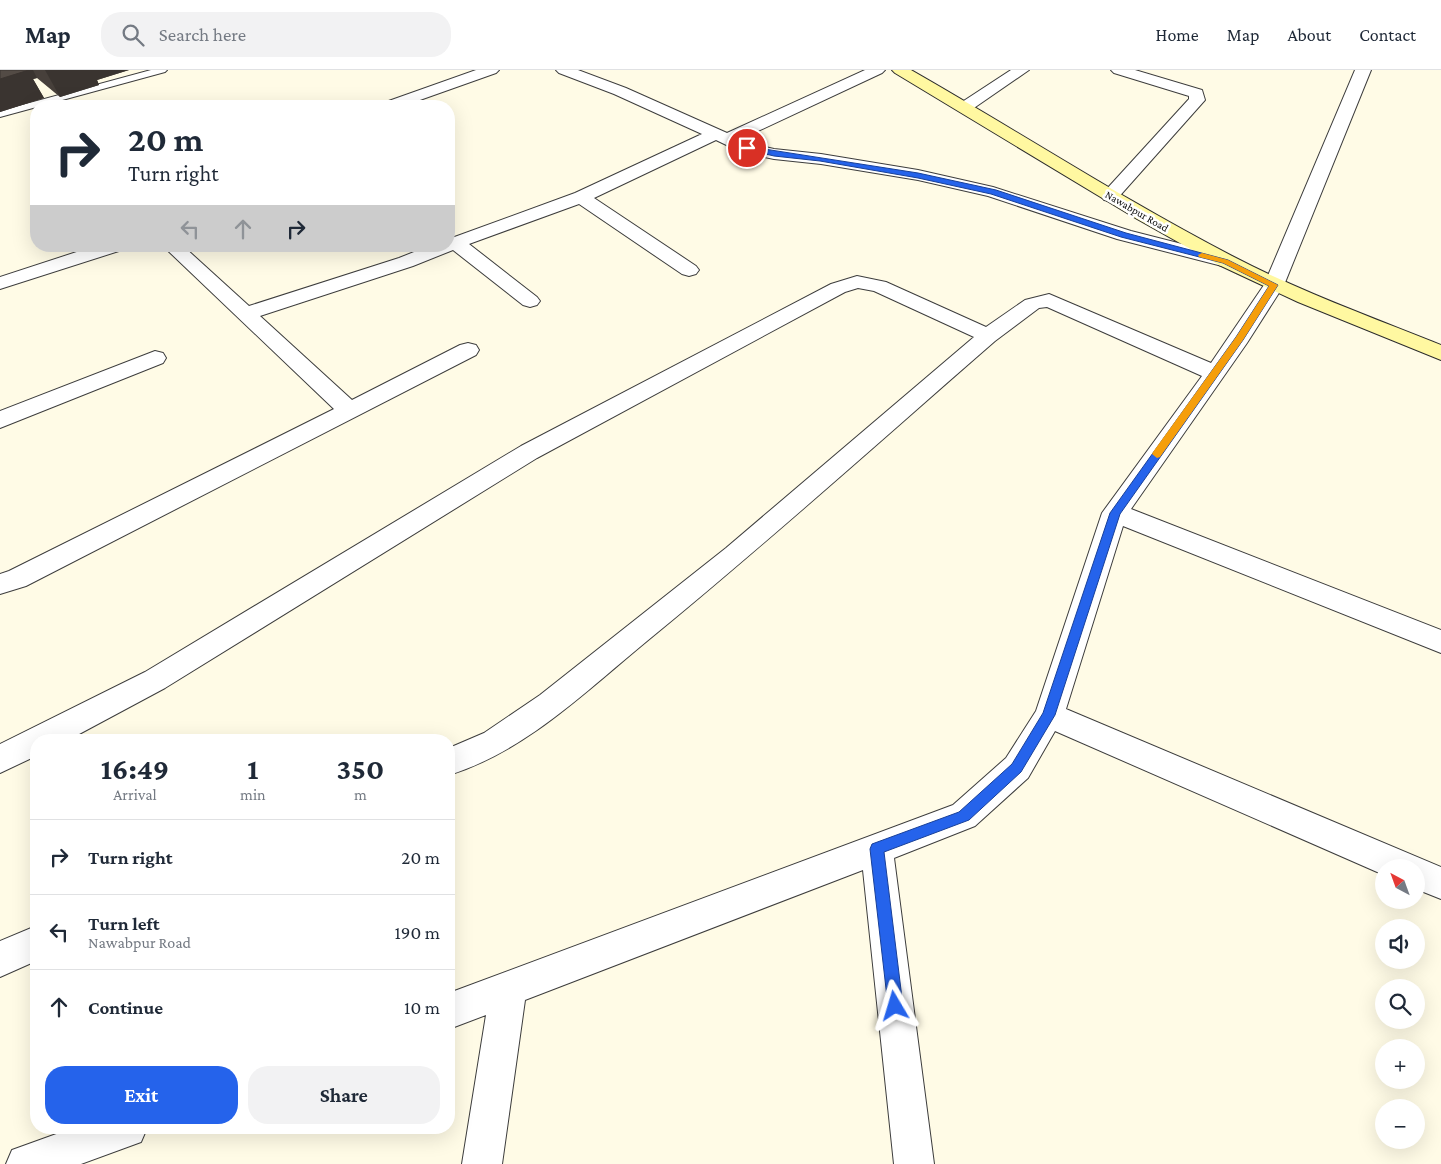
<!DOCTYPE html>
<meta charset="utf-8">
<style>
body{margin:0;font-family:"Crimson Pro",serif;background:#f2f2f3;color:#1f2937;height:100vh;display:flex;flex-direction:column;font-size:19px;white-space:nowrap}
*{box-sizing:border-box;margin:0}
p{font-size:16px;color:#747a83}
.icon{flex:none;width:28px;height:28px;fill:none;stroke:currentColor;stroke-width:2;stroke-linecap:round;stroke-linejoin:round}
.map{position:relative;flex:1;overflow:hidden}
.side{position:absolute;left:30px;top:664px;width:425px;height:400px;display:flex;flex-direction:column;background:#fff;border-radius:20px;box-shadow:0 5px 20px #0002}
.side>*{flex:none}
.hud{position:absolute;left:30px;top:30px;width:425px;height:152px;border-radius:20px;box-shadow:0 5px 20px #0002;background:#fff;color:#1f2937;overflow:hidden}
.needle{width:32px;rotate:319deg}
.buttons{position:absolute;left:1375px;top:789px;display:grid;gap:10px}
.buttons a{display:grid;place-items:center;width:50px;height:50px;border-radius:50%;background:#fff;box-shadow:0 5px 20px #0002;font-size:25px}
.pin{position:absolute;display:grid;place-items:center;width:42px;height:42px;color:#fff;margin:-21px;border:2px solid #fff;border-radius:50%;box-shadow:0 1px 5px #0007}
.me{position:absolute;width:55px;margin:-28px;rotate:353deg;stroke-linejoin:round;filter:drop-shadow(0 0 4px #0008)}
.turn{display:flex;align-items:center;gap:18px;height:105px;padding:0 15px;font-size:22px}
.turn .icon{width:65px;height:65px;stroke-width:2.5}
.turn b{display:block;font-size:35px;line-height:42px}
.lanes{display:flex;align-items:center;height:48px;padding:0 15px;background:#0003;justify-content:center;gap:25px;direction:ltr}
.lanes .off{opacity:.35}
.eta{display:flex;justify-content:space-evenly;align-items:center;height:85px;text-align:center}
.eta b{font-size:30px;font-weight:700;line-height:35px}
.cta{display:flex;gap:10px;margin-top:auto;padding:10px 15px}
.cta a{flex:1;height:58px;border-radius:20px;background:#2563eb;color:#fff;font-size:20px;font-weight:700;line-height:58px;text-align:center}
.cta a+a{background:#f2f2f3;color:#1f2937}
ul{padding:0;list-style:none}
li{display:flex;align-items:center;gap:15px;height:75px;padding:0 15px;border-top:1px solid #e0e1e3}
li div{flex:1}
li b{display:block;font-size:19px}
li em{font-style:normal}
header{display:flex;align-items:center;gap:30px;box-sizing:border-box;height:70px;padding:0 25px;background:#fff;border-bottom:1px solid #e0e1e3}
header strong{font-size:24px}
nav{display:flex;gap:28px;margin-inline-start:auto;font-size:18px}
.search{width:350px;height:45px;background:#f2f2f3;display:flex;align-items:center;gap:12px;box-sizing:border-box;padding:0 18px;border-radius:20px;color:#747a83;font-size:19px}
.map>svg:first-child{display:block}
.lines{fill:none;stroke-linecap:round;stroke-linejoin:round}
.lane-casing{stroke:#3d3d3d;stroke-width:2}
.street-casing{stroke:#3d3d3d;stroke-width:2}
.secondary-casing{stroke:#2c2c2c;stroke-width:2}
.lane{fill:#fff;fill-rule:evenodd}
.street{fill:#fff;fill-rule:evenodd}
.secondary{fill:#fff8a1;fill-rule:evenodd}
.wall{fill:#47403b}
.shaded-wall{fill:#3a3430}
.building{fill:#534b45;stroke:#3a3430}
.route{fill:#2563eb;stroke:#184099}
.slow{fill:#f59e0b}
.labels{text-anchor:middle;stroke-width:5;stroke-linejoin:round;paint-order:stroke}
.far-street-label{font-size:11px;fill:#0a0a0a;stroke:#fff}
</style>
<header>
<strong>Map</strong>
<div class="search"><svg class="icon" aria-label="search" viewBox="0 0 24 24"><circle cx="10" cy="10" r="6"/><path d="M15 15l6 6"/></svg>Search here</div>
<nav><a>Home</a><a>Map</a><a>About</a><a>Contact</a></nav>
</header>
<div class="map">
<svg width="1441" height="1094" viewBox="0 0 1441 1094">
<rect width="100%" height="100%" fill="#fffbe6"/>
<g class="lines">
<!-- lane casing -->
<g class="lane-casing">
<path id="lane" d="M151 0H167L165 2 0 47V41Z"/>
</g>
<!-- street casing -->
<g class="street-casing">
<path id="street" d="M476 0H499L496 3 403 36H381L383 33Z
M556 0H578L626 18 727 63 865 0H885L882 3 741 69 752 74 774 79 821 84 918 100 993 117 1131 161 1233 187 1236 191 1233 195 1226 197 1117 169 988 126 918 110 821 94 774 89 741 82 716 70 594 128 696 196 699 200 696 204 689 206 682 204 579 134 469 174 537 227 540 231 537 235 530 237 523 235 453 180 413 196 260 246 352 330 460 275 468 273 476 275 479 280 476 285 26 516 0 524V504L9 501 334 339 163 176H183L249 236 399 188 429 176H449V169L575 123 702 64 614 24 559 3Z
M1011 0H1029L971 40H959L957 37 959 34Z
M1111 0H1135L1202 20 1205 30 1116 130 1110 131 1104 130 1101 126 1104 122 1189 29V26L1114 3Z
M1355 0H1371L1284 215 1247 273 1131 439 1441 560V583L1123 456 1066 639 1441 797V829L1416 819V798H1384V805L1055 661 1028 708 975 756 894 788 934 1094H894L863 800 525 930 502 1094H462L486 945 449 959V923L953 735 1006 688 1036 641 1102 443 1202 306 1047 237 1039 238 995 271C880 371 766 474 647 571 586 621 526 681 449 705V678L484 663 540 625 726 478 974 267 874 221 858 218 845 222 537 388 165 618 68 670H36V686L0 703V674L145 602 521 376 831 214 857 206 886 212 986 257 1025 230 1049 224 1211 293 1264 215Z
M95 176H124L122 180 0 219V207Z
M155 281 163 283 166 288 163 293 0 358V341Z
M36 856V891L0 907V871Z
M73 1058H147L141 1072 81 1094H6L12 1080Z"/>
</g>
<!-- secondary casing -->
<g class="secondary-casing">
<path id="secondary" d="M892 0H911C1018 61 1122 129 1232 186 1299 221 1371 247 1441 275V290L1298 232 1219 195 1137 149 895 3Z"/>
</g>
<!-- lane -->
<use href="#lane" class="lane"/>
<!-- street -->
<use href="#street" class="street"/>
<!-- secondary -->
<use href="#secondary" class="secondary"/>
</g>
<!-- wall -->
<path class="wall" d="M0 0H129L97 10 99 15 60 27 37 8 33 9 44 28 0 42Z"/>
<!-- shaded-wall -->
<path class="shaded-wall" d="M19 0H33L37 8 33 9 44 28 0 42V9Z
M45 0H129L97 10 99 15 60 27Z"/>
<!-- building -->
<path class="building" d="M0 0H29L0 9Z"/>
<!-- route -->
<path class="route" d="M745 76 918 103 996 120 1126 163 1228 190 1278 215 1243 270 1120 444 1055 645 1021 702 969 750 884 782 903 936 901 942 895 944 890 942 888 936 870 779 872 774 959 742 1012 694 1043 643 1110 443 1236 267 1269 216 1223 193 1121 167 991 124 918 108 820 91 774 86 745 79Z"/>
<!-- slow -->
<path class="slow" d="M1202 183 1228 190 1278 215 1243 270 1160 387 1157 388 1152 384 1153 382 1236 267 1269 216 1223 193 1199 187 1198 185Z"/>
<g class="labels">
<!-- far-street labels -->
<g class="far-street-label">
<text transform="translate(1137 141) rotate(30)" y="4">Nawabpur Road</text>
</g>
</g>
</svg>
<div class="buttons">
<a><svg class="needle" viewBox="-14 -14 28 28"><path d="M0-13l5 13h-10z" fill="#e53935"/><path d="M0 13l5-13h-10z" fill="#747a83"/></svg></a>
<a><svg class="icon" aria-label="sound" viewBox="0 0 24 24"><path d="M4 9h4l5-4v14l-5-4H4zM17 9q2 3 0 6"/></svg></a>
<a><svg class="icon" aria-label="search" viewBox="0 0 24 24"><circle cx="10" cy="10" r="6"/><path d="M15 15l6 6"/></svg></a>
<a>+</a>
<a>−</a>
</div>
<div class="pin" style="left:747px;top:78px;background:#d93025"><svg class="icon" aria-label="arrive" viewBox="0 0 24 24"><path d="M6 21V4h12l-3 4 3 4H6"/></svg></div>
<svg class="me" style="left:895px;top:936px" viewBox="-20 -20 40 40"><path d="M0-17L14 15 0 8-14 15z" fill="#2563eb" stroke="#fff" stroke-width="4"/></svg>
<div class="hud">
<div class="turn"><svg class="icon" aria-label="right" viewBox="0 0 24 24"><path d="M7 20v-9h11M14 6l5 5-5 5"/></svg><div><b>20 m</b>Turn right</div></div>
<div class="lanes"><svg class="icon off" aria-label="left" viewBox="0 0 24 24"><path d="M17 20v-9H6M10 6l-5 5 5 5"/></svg><svg class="icon off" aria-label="ahead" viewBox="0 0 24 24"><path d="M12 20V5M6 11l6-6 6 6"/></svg><svg class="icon" aria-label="right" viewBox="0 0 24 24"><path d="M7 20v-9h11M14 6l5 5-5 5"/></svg></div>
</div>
<section class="side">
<div class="eta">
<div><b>16:49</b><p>Arrival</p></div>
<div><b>1</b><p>min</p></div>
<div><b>350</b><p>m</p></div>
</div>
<ul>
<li><svg class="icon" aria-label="right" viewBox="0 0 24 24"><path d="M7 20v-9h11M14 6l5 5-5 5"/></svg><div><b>Turn right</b></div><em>20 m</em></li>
<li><svg class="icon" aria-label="left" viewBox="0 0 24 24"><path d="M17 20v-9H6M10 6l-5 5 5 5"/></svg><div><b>Turn left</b><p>Nawabpur Road</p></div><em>190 m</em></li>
<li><svg class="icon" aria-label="ahead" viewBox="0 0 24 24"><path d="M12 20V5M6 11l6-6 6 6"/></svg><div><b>Continue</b></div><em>10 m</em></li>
</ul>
<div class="cta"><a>Exit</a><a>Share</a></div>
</section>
</div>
